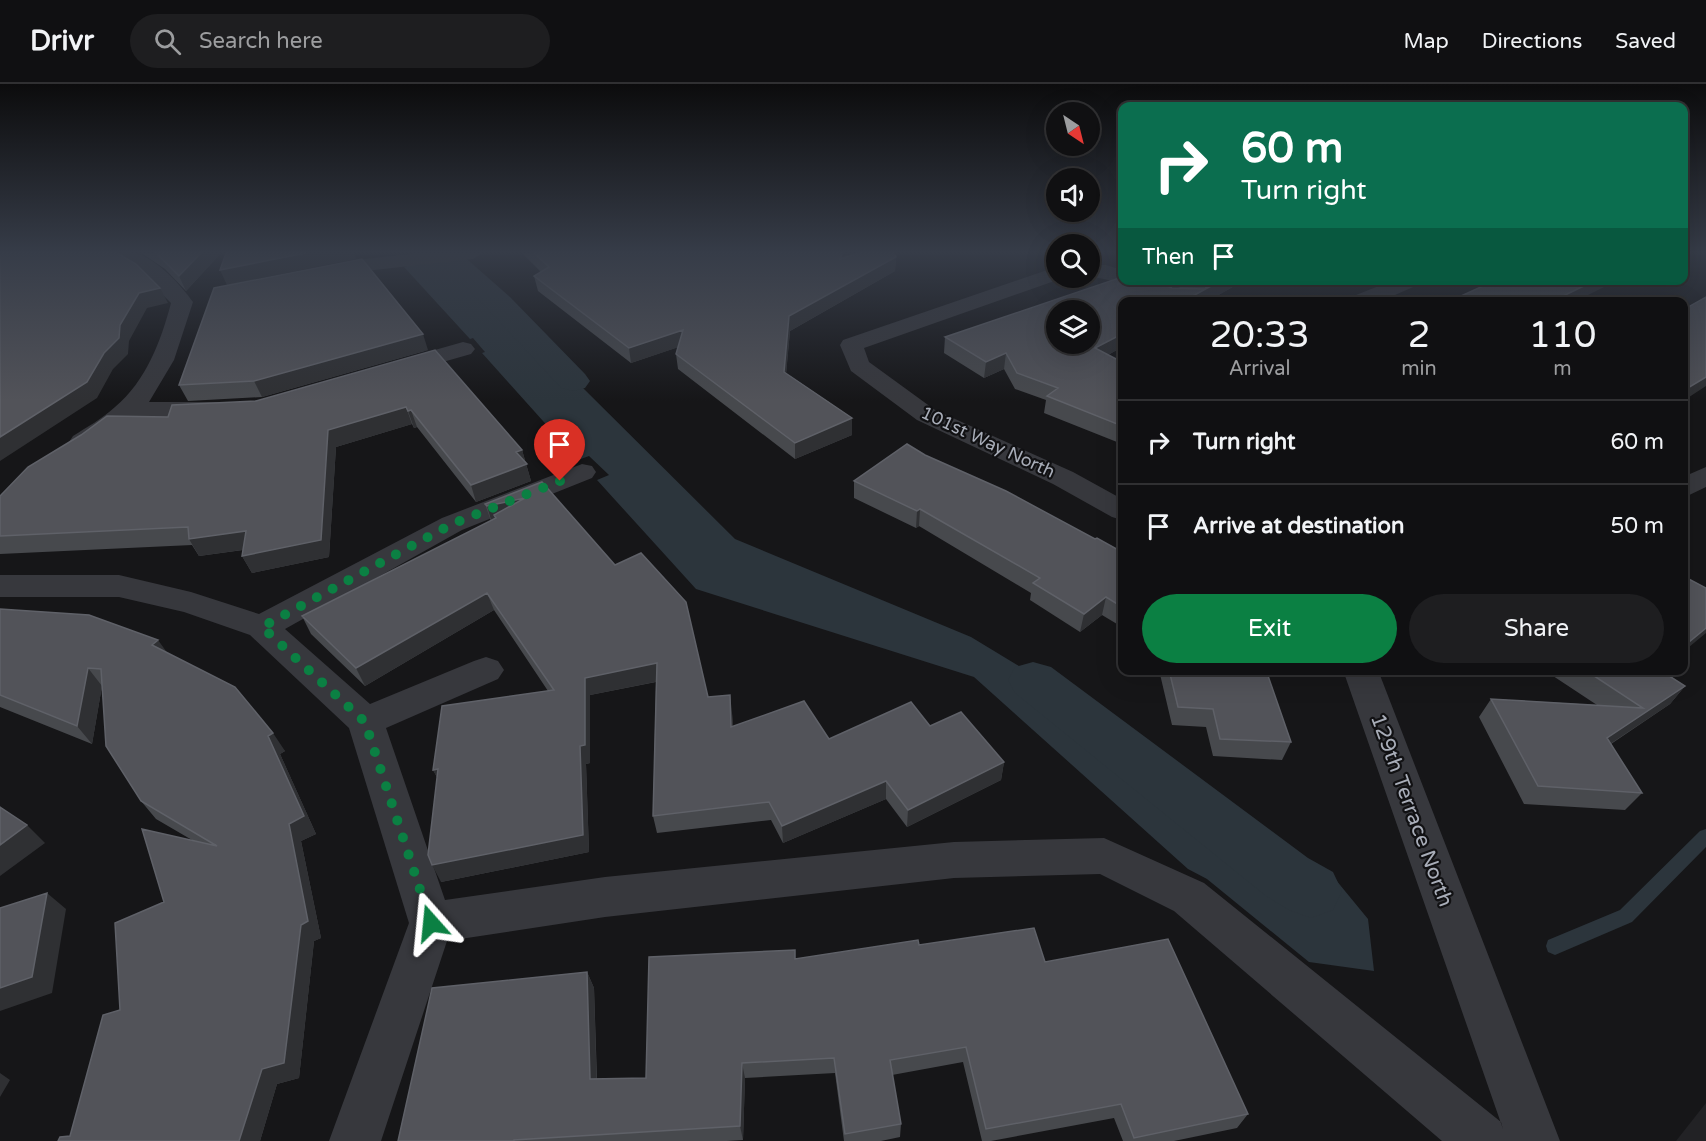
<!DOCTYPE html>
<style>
body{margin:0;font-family:"Varela Round",sans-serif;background:#1e1e20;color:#f1f3f6;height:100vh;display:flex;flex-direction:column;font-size:22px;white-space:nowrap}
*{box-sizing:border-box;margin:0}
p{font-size:20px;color:#9c9d9f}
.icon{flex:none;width:33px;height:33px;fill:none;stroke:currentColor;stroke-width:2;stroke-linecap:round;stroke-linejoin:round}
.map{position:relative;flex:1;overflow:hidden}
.sheet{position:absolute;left:1118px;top:213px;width:570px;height:378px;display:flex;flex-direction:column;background:#101012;border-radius:12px;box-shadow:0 6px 24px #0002,0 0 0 2px #303032}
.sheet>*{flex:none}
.guide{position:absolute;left:1118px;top:18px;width:570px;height:183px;border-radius:12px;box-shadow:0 6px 24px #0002,0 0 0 2px #303032;background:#0b6e4f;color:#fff;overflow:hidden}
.needle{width:39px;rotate:145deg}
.buttons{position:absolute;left:1046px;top:18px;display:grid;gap:12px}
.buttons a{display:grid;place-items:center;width:54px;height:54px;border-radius:50%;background:#101012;box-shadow:0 6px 24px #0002,0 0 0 2px #303032;font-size:30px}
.pin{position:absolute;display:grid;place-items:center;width:51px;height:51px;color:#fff;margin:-62px -26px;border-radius:50% 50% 50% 0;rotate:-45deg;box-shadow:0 0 6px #0007}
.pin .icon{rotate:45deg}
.me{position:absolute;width:66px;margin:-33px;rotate:342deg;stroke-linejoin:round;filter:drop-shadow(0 0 4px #0008)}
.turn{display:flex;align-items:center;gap:21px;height:126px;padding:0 24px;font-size:27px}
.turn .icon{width:78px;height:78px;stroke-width:2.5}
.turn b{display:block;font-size:42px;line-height:51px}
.then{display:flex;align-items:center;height:57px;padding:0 24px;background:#0003;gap:12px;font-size:22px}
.eta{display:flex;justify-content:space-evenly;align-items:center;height:102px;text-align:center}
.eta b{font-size:36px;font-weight:600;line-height:42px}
.button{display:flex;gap:12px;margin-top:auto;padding:12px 24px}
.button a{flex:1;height:69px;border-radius:36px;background:#0b8043;color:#fff;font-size:24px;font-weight:600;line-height:69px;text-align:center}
.button a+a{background:#1e1e20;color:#f1f3f6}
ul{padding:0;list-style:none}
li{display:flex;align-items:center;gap:18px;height:84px;padding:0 24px;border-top:2px solid #303032}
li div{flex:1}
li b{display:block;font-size:22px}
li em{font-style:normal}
header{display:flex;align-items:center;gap:36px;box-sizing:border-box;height:84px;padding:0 30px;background:#101012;border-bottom:2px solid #303032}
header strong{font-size:28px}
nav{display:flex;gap:33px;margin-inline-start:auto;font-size:21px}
.search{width:420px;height:54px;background:#1e1e20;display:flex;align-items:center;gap:15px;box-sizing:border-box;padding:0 21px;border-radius:33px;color:#9c9d9f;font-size:22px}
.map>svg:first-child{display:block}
.built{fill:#222225}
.water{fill:#2c353c}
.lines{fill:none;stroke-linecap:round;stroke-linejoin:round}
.stream{fill:#2c353c;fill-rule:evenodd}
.canal{fill:#2c353c;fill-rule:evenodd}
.minor{fill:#37383d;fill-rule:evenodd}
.wall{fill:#47494d}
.shaded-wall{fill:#2f3033}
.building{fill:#525359;stroke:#5f6168;stroke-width:1.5;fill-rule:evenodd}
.route{stroke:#0b8043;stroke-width:10;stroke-dasharray:0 18}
.labels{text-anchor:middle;stroke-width:4.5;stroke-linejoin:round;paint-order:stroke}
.street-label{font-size:18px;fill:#a8adb8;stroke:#111113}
.near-street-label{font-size:21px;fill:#a8adb8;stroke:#111113}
</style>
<header>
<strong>Drivr</strong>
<div class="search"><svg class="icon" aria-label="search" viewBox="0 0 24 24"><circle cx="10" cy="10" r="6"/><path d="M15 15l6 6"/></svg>Search here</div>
<nav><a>Map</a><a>Directions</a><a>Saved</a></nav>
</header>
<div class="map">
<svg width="1706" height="1057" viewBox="0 0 1706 1057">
<rect width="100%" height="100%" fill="#161618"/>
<!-- built -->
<path class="built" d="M1706 1019V1057H1676Z"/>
<!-- water -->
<path class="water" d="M447 169 735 455 971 553 1019 582 1230 760 1256 772 1297 774 1331 790 1368 835 1374 887 1309 878 1207 795 1188 785 974 593 696 505 597 396 609 391 589 372 578 376 482 269 485 268 473 254 470 255 404 183Z"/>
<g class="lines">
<!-- stream -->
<path class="stream" d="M1706 745V763L1632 838 1555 871 1548 868 1546 862 1548 856 1620 826 1700 747Z"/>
<!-- canal -->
<path class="canal" d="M430 169H460L510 213 585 290 590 297 585 304 573 307 561 304 488 225Z
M1033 578 1051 583 1308 774 1333 788 1342 807 1333 826 1311 834 1289 826 1266 812 1015 609 1008 596 1015 583Z"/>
<!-- minor -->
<path class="minor" d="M106 169C115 169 126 167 135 169 156 174 181 201 193 218L174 276 149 318H216L225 321 229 326 225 331 216 334 135 333 91 364 82 366 73 364 69 358 73 352C87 343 102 335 115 323 146 297 161 257 171 219L145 193Z
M419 169H483L473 175 365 187 322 196 315 194 312 190 315 186 365 175Z
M1089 181H1106L1122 186V196H1130C1118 201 1103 193 1089 193Z
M1056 183V194H1063L864 264 869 278 935 326 1073 388 1122 415V436L1112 433 1053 400 917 336 851 287 840 261 843 256Z
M1394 196H1423L1420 200 1379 218H1349L1351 213Z
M463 258 471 260 475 265 471 270 397 291 389 289 385 284 389 279Z
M582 380 592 382 596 388 592 394 462 446 285 545 370 620 474 577 486 573 498 577 504 586 498 595 386 644 445 816 605 793 954 758 1104 754 1204 799 1501 1038 1503 1045 1343 586H1378L1560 1057H1442L1174 827 1100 790 954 794 605 833 447 857 381 1057H329L409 839 349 644 250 551 184 528 119 513H0V491H119L191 508 259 530 442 434Z
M1706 383V403L1683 414V393Z"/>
</g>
<!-- wall -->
<path class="wall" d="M141 169H221L186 207 165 185 143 170Z
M522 169H853L851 171 896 173 895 187 790 247 786 289 852 334V351L795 375 678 285 676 270 678 263 631 279 538 207 534 192 541 188Z
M1161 196H1245L1206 218H1122V263L1108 271 1122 278V360L1044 329 1046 316 1015 305 1004 285 984 294 944 269 945 253 1172 204 1183 205Z
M1250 196H1272L1263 201Z
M428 266 262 313 188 317 179 301Z
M435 266 522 366 531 397 476 418 417 343 414 344 412 340 336 363 329 473 252 489 242 472 243 466 199 472 192 461 0 470V412L168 333 256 317Z
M925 371 1122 468V543L1102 531 1080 548 1030 516 1031 509 919 442 916 444 854 414V397Z
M485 420 708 613 732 629 733 643 829 655 930 642 1004 678 1001 696 907 743 886 715 783 759 771 736 657 749 653 732 656 598 590 611V679L586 680 589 768 441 798 437 693 433 686 548 607 494 526 365 602 311 550 302 532 491 437Z
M0 525 167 569 285 667 280 670 316 750 301 757 321 854 314 857 299 994 277 1000 260 1057H58L70 1052 164 818 192 756 156 735 141 717 102 602 92 660 0 623Z
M1159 586H1266L1291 658 1282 676 1213 672 1206 643 1172 641Z
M1544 586H1661L1685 602 1670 620 1611 660 1642 709 1625 726 1524 720 1479 633 1491 615 1597 621Z
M919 861 1045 878 1248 1030 1237 1044 1174 1057H1123L1114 1034 991 1057H982L963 978 892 991 901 1040 900 1053 881 1057H844L835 989 745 994 743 1056 727 1057H398L587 888 594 904 597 995 646 994 796 875Z"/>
<!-- shaded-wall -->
<path class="shaded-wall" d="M201 169H221L186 207 179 192Z
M306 169H354L356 175 227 201 220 186Z
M843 169H853L840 189V175Z
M896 173 895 187 790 247 785 303 784 288 789 232Z
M1222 196H1245L1206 218H1182Z
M1265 196H1272L1263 201Z
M1596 196H1618L1574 218H1551Z
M160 204 168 219 147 224 129 257 128 270 113 285 97 314 0 377V353L104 269 139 209Z
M683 246 685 261 631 279 629 264Z
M423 250 428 266 262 313 254 297Z
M1122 250V263L1092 280 1095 264Z
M1006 269 1004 285 984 294 986 278Z
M1706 293V302L1683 317V307Z
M406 323 412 340 336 363 329 473 252 489 242 472 328 346Z
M411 326 417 343 414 344 408 327Z
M852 334V351L795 375V359Z
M522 366 531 397 476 418 471 401 516 368Z
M525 414 496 434 494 431 496 438 492 439 487 422Z
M920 425 919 442 916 444 917 427Z
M246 447 256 464 199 472 189 455Z
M487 509 494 526 365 602 356 584Z
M1106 513 1102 531 1080 548 1084 530Z
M1706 544V549L1683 568V563Z
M158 556 171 574 152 561Z
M657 579 660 597 590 611V679L586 680 589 768 441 798 432 781 585 594Z
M88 584 102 602 92 660 77 642Z
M1685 602 1670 620 1592 672 1607 654Z
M730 611 732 629 734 661 731 643Z
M273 649 285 667 280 670 316 750 301 757 321 854 314 857 299 994 277 1000 260 1057H239L268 652Z
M1004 678 1001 696 907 743 908 726Z
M438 685 442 703 433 686Z
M886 697V715L783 759 782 742Z
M27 741 45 759 0 792V761Z
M47 809 66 825 52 909 0 927V904Z
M587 888 594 904 597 1009 590 995Z
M742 979 745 994 743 1056 740 1042Z
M0 989 10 996 0 1013Z"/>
<!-- building -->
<path class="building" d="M0 169H117L136 180 160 204 139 209 120 241 119 254 104 269 87 298 0 353Z
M156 169H201L179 192Z
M226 169H306L220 186Z
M534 169H843L840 175 859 169H894L896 173 789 232 784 288 852 334 795 359 676 270 683 246 629 264 534 192 549 183Z
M362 175 423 250 254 297 179 301 214 204Z
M1122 193V196H1150L1172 204 1205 205 1207 202 1204 196H1222L1182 218H1122V250L1095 264 1122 278V302H1121L1122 303V342L1047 312 1058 304 1017 289 1006 269 986 278 945 253ZM1056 226H1089V260H1056Z
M1496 196H1596L1551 218H1448Z
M1706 213V293L1683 307V237L1685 236 1683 235V226Z
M435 266 522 366 516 368 527 380 471 401 411 326 408 327 406 323 328 346 321 456 242 472 246 447 189 455 188 443 0 452V412L28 383 81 351 107 332 168 333 172 321 256 317Z
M907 360 925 371 1006 407 1095 455 1097 454 1122 468V523L1106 513 1084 530 1033 499 1040 494 920 425 917 427 854 397Z
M542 398 615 481 641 469 686 518 708 613 730 611 731 643 804 617 829 655 911 618 930 642 961 628 1004 678 908 726 886 697 782 742 769 718 653 732 657 579 585 594V661L580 662 583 751 432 781 428 771 438 685 433 686 442 622 554 606 487 509 356 584 302 532 496 434 494 431 525 414 487 422 485 420Z
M1683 492 1706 504V544L1683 563Z
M0 525 89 531 158 556 152 561 235 603 273 649 268 652 304 732 289 740 308 837 301 841 284 979 262 985 239 1057H58L60 1053 70 1052 103 931 120 926 115 839 164 818 142 745 217 762 141 717 106 662 101 585 88 584 77 642 0 611Z
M1169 586H1266L1291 658 1220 655 1213 625 1178 623Z
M1585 586H1660L1685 602 1607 654 1642 709 1538 702 1491 615 1643 624Z
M0 723 27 741 0 761Z
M47 809 32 893 0 904V824Z
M1034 844 1045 878 1168 855 1248 1030 1134 1054 1121 1020 986 1045 966 963 890 976 901 1040 845 1050 834 974 742 979 740 1042 514 1056V1057H398L432 904 587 888 590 995 646 994 649 873 795 866V875L918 856 919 861Z"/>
<!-- sky -->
<linearGradient id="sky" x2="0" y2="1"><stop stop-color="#0c0c0d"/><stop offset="0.53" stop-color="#363c48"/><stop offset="1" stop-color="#363c48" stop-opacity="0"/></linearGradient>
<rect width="1706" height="317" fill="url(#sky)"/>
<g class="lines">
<!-- route -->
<path class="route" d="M431 839 365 638 262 543 452 440 560 397"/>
</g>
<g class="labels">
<!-- street labels -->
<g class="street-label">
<text transform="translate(988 358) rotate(25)" y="6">101st Way North</text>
</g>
<!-- near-street labels -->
<g class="near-street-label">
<text transform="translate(1412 726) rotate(70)" y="7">129th Terrace North</text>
</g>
</g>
</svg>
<div class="buttons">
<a><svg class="needle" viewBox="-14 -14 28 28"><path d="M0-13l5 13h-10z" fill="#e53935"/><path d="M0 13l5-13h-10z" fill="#9c9d9f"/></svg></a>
<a><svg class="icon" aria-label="sound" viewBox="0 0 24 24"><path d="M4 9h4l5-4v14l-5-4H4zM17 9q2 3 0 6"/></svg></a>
<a><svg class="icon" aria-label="search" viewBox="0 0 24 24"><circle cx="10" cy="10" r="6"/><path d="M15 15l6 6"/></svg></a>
<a><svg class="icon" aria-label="layers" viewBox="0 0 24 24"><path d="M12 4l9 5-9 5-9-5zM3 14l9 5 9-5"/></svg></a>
</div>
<div class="pin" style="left:560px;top:397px;background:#d93025"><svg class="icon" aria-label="arrive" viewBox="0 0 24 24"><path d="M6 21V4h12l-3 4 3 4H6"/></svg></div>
<svg class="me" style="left:431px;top:839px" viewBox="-20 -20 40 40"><path d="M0-17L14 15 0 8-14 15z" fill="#0b8043" stroke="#fff" stroke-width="4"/></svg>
<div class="guide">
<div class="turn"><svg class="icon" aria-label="right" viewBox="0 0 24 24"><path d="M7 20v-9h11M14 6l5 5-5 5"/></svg><div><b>60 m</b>Turn right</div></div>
<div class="then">Then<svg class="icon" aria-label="arrive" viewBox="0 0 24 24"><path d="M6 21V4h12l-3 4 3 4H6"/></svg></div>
</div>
<section class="sheet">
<div class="eta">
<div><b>20:33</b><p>Arrival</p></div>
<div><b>2</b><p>min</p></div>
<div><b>110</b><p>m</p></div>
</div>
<ul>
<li><svg class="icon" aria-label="right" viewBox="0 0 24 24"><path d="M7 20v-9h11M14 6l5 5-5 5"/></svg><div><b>Turn right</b></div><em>60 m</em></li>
<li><svg class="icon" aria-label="arrive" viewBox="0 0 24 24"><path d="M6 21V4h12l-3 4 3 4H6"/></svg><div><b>Arrive at destination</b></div><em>50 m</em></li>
</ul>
<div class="button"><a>Exit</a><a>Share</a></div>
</section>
</div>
